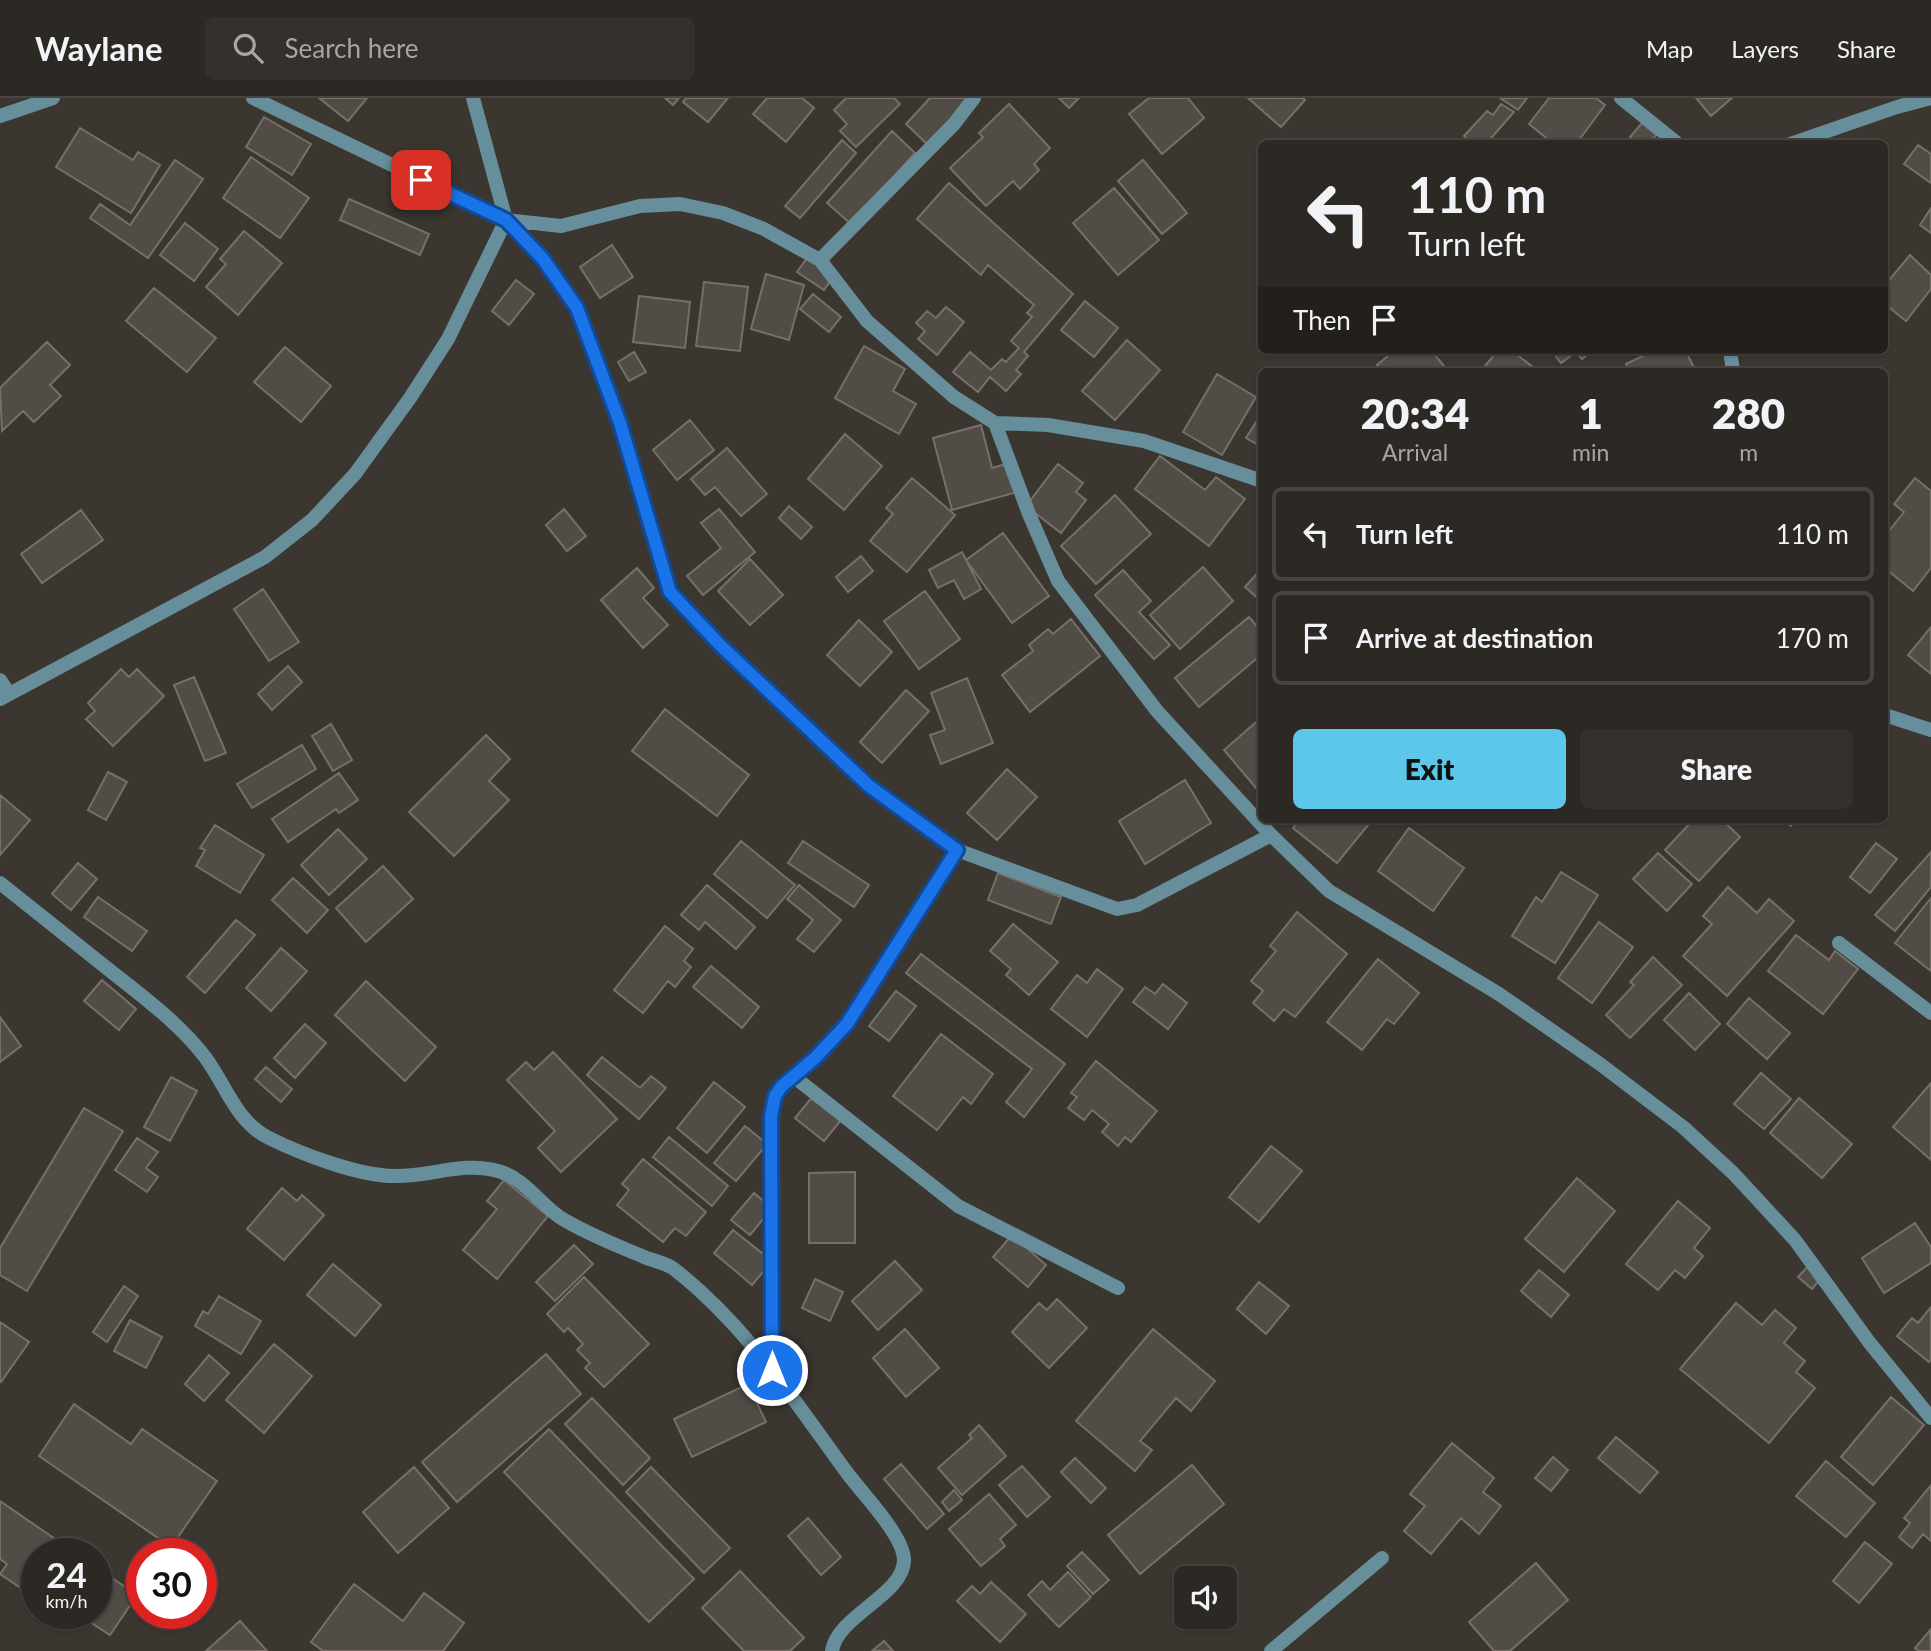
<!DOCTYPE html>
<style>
body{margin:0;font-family:Lato,sans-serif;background:#34302c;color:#f1f3f6;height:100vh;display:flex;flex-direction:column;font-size:26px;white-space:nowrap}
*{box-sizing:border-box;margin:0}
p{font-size:23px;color:#a6a6a6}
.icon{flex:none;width:38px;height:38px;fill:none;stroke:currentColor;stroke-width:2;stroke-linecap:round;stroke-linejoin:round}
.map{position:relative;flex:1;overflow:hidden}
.details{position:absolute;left:1258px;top:270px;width:630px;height:455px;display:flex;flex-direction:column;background:#2c2824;border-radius:10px;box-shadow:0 2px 5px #0004,0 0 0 2px #484441}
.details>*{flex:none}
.guide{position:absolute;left:1258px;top:42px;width:630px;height:214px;border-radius:10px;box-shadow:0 2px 5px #0004,0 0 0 2px #484441;background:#2c2824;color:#f1f3f6;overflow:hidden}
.controls{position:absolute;left:1174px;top:1468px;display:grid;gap:14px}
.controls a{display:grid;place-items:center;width:63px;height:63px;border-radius:10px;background:#2c2824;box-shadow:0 2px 5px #0004,0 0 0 2px #484441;font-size:35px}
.speed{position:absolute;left:21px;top:1440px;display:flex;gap:14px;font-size:35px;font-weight:700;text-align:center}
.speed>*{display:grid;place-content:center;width:91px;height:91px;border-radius:50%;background:#2c2824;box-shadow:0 2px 5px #0004,0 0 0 2px #484441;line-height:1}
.speed small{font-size:18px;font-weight:400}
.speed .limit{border:10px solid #d22;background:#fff;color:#111}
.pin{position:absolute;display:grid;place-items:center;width:60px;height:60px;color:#fff;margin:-30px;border-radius:14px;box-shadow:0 4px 10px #0006}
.me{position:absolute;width:77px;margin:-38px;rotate:0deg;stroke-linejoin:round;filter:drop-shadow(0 0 5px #0008)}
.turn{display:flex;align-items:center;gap:24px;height:147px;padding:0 35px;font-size:32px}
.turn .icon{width:91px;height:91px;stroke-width:2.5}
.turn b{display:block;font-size:49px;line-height:60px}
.then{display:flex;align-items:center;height:66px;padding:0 35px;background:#0003;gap:14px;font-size:26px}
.eta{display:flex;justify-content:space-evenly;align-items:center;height:119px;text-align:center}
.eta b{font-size:42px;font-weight:800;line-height:49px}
.action{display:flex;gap:14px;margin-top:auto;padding:14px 35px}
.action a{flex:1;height:80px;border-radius:10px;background:#5cc7e8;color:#111;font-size:28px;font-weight:800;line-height:80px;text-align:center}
.action a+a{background:#34302c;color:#f1f3f6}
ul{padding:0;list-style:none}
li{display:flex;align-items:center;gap:21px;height:94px;margin:0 14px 10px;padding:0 21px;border:4px solid #484441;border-radius:10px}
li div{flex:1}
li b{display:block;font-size:26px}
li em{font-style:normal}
header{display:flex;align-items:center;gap:42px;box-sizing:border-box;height:98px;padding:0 35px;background:#2c2824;border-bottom:2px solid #484441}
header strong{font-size:33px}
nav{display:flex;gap:38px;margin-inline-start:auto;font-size:24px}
.search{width:490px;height:63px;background:#34302c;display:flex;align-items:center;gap:18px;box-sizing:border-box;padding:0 24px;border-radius:10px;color:#a6a6a6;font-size:26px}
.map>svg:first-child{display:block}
.building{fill:#514c45;stroke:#767069;stroke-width:2}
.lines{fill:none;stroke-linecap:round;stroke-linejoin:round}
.minor{stroke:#668e9b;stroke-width:14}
.route-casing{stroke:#114b97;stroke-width:18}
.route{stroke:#1a73e8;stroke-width:12}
</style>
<header>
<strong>Waylane</strong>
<div class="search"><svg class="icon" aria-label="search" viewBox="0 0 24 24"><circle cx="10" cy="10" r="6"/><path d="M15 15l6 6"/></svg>Search here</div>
<nav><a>Map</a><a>Layers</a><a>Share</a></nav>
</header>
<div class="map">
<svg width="1931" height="1553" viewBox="0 0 1931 1553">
<rect width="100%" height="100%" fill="#3b3630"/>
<!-- building -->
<path class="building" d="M319 0H367L348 23Z
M665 0H679L673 7Z
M686 0H728L708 24 683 4Z
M767 0H802L814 10 786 44 753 16Z
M846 0H894L900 6 856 49 840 33 847 26 834 12Z
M930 0H970L928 47 906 26Z
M1059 0H1079L1069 10Z
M1149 0H1188L1204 20 1162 56 1129 16Z
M1248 0H1303L1305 2 1281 29Z
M1500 0H1527L1518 12Z
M1549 0H1596L1605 7 1576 46H1554L1529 26Z
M1696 0H1732L1711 18Z
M1009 6 1050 50 1034 66 1039 72 1020 91 1013 83 986 108 950 70 983 39 979 35Z
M1501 6 1514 14 1486 46H1473L1464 38 1487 13 1493 17Z
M264 19 311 46 292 77 246 49Z
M1642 25 1656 37 1649 46H1637L1630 39Z
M80 30 133 62 138 54 160 67 131 115 56 69Z
M892 33 915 55 851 126 827 105Z
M842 42 856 55 800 120 785 108Z
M1918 47 1931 56V85L1904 66Z
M251 59 309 100 280 140 223 100Z
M175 62 203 81 148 160 90 120 100 106 130 127Z
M1143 62 1187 115 1162 136 1118 83Z
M949 85 1073 196 1024 254 1028 258 1016 272 1021 276 1006 293 990 279 978 294 953 274 970 254 991 272 1002 261 1006 264 1019 250 1011 243 1032 219 1027 215 1034 207 988 167 981 177 917 121Z
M1114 90 1159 142 1118 177 1073 125Z
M349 101 429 136 420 157 340 122Z
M1931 110V135L1920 127Z
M185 125 218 151 194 183 160 157Z
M244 133 282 165 238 217 206 189 226 166 220 161Z
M612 147 633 179 600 200 580 169Z
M1910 157 1931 177V191L1906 223 1885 206V187Z
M807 160 833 179 824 192 797 174Z
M766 176 804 187 789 242 751 231Z
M516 182 534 196 509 227 492 213Z
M704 184 748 189 740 253 696 248Z
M154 190 216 240 187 274 126 223Z
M813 196 841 219 829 234 800 211Z
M639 198 690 204 685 250 633 244Z
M1085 203 1118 230 1094 259 1061 232Z
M946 209 964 224 937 257 918 241 925 233 916 225 927 213 936 220Z
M1127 242 1160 272 1115 322 1082 293Z
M47 244 70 267 50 287 61 298 34 324 23 313 2 333 0 290Z
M864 248 905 271 893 293 916 306 899 336 835 300Z
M285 249 331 288 301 324 254 284Z
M1395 252H1431L1448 273H1382L1377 267Z
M1498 252H1511L1538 273H1481Z
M1551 252H1593L1582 261 1576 254 1561 265Z
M1655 252H1685L1696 273H1629L1626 266Z
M634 254 646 274 629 283 618 264Z
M1217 276 1256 299 1222 357 1183 334Z
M1262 315V349L1246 340Z
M690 322 714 352 677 382 653 352Z
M981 327 992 370 1013 364 1021 393 952 412 933 340Z
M845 336 882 368 844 412 808 381Z
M727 350 767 396 741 418 715 389 705 397 691 381Z
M1160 358 1205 392 1216 379 1245 401 1209 448 1135 391Z
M1058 366 1083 385 1076 394 1086 402 1061 435 1026 408Z
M912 380 955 417 907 474 870 443 893 416 886 410Z
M1915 380 1931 393V470L1913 493 1885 470V438L1904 414 1894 406Z
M1115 397 1151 436 1096 486 1061 448Z
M789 408 812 429 801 441 779 420Z
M564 411 586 438 567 453 546 427Z
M719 411 755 454 703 497 687 478 721 450 701 425Z
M81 412 103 442 42 485 21 456Z
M1003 435 1049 498 1012 525 966 462Z
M962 454 981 491 964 501 954 482 938 490 929 472Z
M861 458 873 473 848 494 836 479Z
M750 461 783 497 750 527 718 493Z
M1203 469 1233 503 1180 551 1150 517Z
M637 470 654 490 643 500 668 527 643 550 601 502Z
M1262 470V504L1245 489Z
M1123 472 1151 503 1139 514 1170 547 1154 561 1095 497Z
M263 491 299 544 269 563 234 511Z
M925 493 960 541 919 571 884 523Z
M1249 519 1262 534V556L1199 609 1175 580Z
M1071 521 1100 558 1030 614 1002 577 1033 553 1029 547 1048 531 1053 536Z
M859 522 892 554 860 588 827 557Z
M1931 529V576L1908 557Z
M288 568 302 584 272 612 258 596Z
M121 571 129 579 137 571 164 598 113 648 86 621 95 613 88 605Z
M194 579 226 655 205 663 174 587Z
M967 580 993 645 941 666 930 637 945 632 931 595Z
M906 592 929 613 882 665 860 644Z
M665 611 749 677 717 718 632 653Z
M1262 619V684L1256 690 1224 652Z
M331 626 352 662 333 673 312 638Z
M486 637 510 661 489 683 509 702 454 758 409 714Z
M302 647 316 671 252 710 237 686Z
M1007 671 1037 699 997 742 967 715Z
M108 674 127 684 106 722 88 712Z
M339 675 358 702 339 715 336 711 288 744 272 721Z
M1185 682 1211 725 1145 766 1119 723Z
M0 697 30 722 0 757Z
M1300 721H1362L1369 726 1337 765 1293 730Z
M1694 721H1721L1740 739 1699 783 1665 752Z
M1782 721H1797L1791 728Z
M215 727 264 757 240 795 196 768 205 752 200 750Z
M1409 730 1464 770 1433 813 1378 773Z
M338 731 367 761 329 797 301 767Z
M741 743 795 787 767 820 714 776Z
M803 743 869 787 854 809 788 765Z
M1876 745 1897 761 1870 795 1850 779Z
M1931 754V789L1895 833 1875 817Z
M1658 755 1692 786 1667 813 1633 781Z
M78 765 97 781 71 812 52 796Z
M383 768 413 801 366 844 336 810Z
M1561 774 1598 797 1555 865 1512 838 1536 799 1542 804Z
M998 775 1061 799 1051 826 988 802Z
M293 780 328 812 307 835 272 802Z
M707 787 755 829 736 851 705 824 699 832 681 817Z
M799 787 841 822 814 854 797 841 813 822 787 801Z
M1728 789 1757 815 1769 801 1794 823 1727 898 1683 858 1712 826 1703 818Z
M98 799 147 833 132 853 84 819Z
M1931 800V873L1895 845Z
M1297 814 1347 856 1295 919 1284 911 1274 923 1253 905 1263 893 1251 883 1276 853 1270 848Z
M236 822 255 837 205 895 187 879Z
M1599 824 1633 849 1592 905 1558 880Z
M1013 826 1058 864 1029 897 1006 877 1011 871 990 853Z
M665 828 693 851 684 863 691 869 675 889 668 883 643 915 614 892Z
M1796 837 1829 862 1835 853 1858 871 1823 916 1768 873Z
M281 850 307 873 271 913 246 890Z
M921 856 1065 966 1024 1019 1006 1004 1032 971 906 875Z
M1653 859 1682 887 1630 940 1606 917 1634 887 1630 884Z
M1378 861 1419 895 1394 926 1387 921 1362 952 1327 924Z
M711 868 759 909 742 930 693 889Z
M1097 871 1123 891 1087 939 1051 911 1077 877 1087 885Z
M102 882 136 911 119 932 84 903Z
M366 883 436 949 405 983 335 917Z
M1163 886 1187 905 1168 931 1133 904 1145 889 1155 896Z
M896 893 916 908 889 943 869 928Z
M1689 895 1720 926 1695 952 1664 922Z
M1749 900 1790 935 1767 961 1727 926Z
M0 919 21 948 0 964Z
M305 926 326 945 295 980 274 960Z
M941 936 993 976 971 1006 963 999 937 1032 893 998Z
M553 954 617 1021 561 1074 538 1050 555 1033 507 982 526 964 534 972Z
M602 959 640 990 651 978 666 990 639 1021 587 977Z
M1096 963 1157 1013 1131 1044 1125 1039 1118 1048 1102 1034 1109 1026 1092 1012 1084 1022 1068 1010 1077 999 1071 995Z
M266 969 292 991 281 1004 255 981Z
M1761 975 1791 1001 1764 1031 1734 1006Z
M171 979 197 993 170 1043 144 1029Z
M714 984 745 1009 707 1055 677 1030Z
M1931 985V1062L1893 1029Z
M813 998 842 1021 824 1043 795 1020Z
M1799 1000 1852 1046 1822 1080 1770 1035Z
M84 1010 123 1033 27 1193 0 1177V1150Z
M745 1028 767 1046 736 1083 714 1065Z
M669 1039 728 1088 712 1108 653 1059Z
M137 1040 158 1054 146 1070 158 1079 147 1094 115 1072Z
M1271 1048 1302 1073 1259 1124 1229 1099Z
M643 1061 706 1114 686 1138 675 1130 663 1144 617 1107 629 1092 622 1086Z
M855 1074V1145H809V1075Z
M1577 1080 1615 1113 1564 1174 1525 1141Z
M504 1082 548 1118 497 1181 463 1152 497 1111 487 1103Z
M282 1090 297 1103 302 1097 324 1117 284 1162 247 1131Z
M754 1095 772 1110 750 1137 731 1122Z
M1678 1103 1710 1130 1694 1150 1703 1158 1685 1180 1675 1172 1658 1192 1626 1166Z
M1915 1125 1931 1149V1165L1884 1195 1862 1160Z
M733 1132 772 1163 752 1187 714 1155Z
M1012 1137 1046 1167 1028 1189 993 1159Z
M574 1147 593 1166 555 1203 536 1184Z
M895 1163 922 1192 878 1232 852 1203Z
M333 1166 381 1207 355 1238 307 1197Z
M1808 1168 1822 1179 1812 1191 1798 1179Z
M1539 1172 1569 1197 1551 1219 1521 1193Z
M584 1179 649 1246 604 1289 585 1270 590 1265 577 1252 583 1246 568 1230 564 1234 547 1216Z
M815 1181 843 1194 830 1223 802 1210Z
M1259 1184 1289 1208 1266 1236 1237 1211Z
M124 1188 138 1198 107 1244 93 1234Z
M219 1198 261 1223 241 1256 195 1228 203 1213 208 1216Z
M1057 1201 1087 1230 1049 1270 1012 1234 1039 1205 1047 1212Z
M1736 1205 1762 1227 1775 1212 1796 1230 1784 1245 1805 1263 1796 1274 1815 1290 1769 1345 1680 1271Z
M1931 1209V1261L1929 1264 1897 1238 1912 1220 1918 1225Z
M130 1222 162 1239 146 1270 114 1253Z
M0 1224 29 1244 1 1284 0 1283Z
M905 1231 939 1270 906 1299 873 1260Z
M1153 1231 1215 1283 1191 1313 1176 1300 1140 1343 1152 1352 1135 1373 1076 1323Z
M274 1246 312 1278 264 1335 226 1302Z
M546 1256 581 1296 457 1404 422 1364Z
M209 1257 229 1275 204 1303 185 1286Z
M748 1286 766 1324 692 1359 674 1321Z
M1891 1299 1924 1327 1873 1387 1841 1359Z
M592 1300 650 1360 623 1387 565 1326Z
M74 1306 131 1346 142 1331 217 1383 171 1449 39 1358Z
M979 1327 1006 1358 962 1397 938 1370 972 1340 969 1337Z
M549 1331 694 1481 649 1524 504 1374Z
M1616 1339 1658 1374 1640 1395 1598 1360Z
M1452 1345 1494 1380 1483 1394 1501 1408 1479 1436 1461 1420 1431 1456 1404 1433 1425 1408 1410 1396Z
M1553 1359 1568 1372 1551 1393 1535 1380Z
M1075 1360 1106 1390 1091 1405 1061 1374Z
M1826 1363 1875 1405 1846 1439 1796 1398Z
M901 1366 944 1416 927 1431 884 1381Z
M1192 1367 1224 1406 1140 1476 1108 1437Z
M1022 1368 1050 1399 1027 1419 999 1387Z
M414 1369 449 1410 398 1455 363 1414Z
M651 1369 730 1450 704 1475 626 1394Z
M1931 1387V1443L1923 1436 1912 1450 1899 1439 1910 1425 1904 1420Z
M954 1392 962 1402 949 1413 942 1404Z
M989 1396 1016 1427 1000 1441 1005 1448 981 1468 949 1431Z
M0 1403 77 1456H37V1495L34 1499 0 1476 7 1466 0 1461Z
M808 1420 841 1459 821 1477 788 1438Z
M1865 1444 1892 1466 1859 1505 1833 1483Z
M1082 1454 1109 1482 1093 1496 1067 1468Z
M1536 1465 1568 1502 1510 1553H1494L1469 1524Z
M96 1469 137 1497 110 1537 78 1516H96Z
M740 1473 804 1540 790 1553H744L702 1510Z
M1068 1474 1091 1499 1059 1529 1028 1497 1042 1483 1050 1492Z
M991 1484 1026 1516 1000 1544 957 1503 972 1488 980 1496Z
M354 1486 403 1523 424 1495 464 1525 443 1553H323L311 1544Z
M240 1523 267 1553H206Z
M1930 1532 1931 1553H1919L1915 1550Z
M884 1543 893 1553H872Z"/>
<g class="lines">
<!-- minor -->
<path class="minor" d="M253 0 506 122 561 128 640 108 680 106 723 115 764 131 820 162 867 223 954 299 995 325 1048 327 1144 343 1262 383
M1621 0 1678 46
M0 18 53 0
M1790 46 1897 9 1931 0
M506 122 543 161 577 210 620 325 670 494 720 547 869 688 957 752 1117 811 1137 807 1271 737
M820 162 954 26 974 0
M1730 252 1733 273
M995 325 1029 416 1058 483 1157 613 1271 737 1329 793 1499 896 1600 966 1683 1029 1733 1075 1795 1142 1869 1244 1931 1320
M0 582 8 594
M0 601 265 459 312 422 355 376 410 300 448 241 506 122 473 0
M1885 617 1931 632
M0 785C36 814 72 842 108 871 142 898 179 925 205 959 226 987 236 1024 269 1040 301 1056 359 1078 394 1078 430 1079 463 1063 498 1073 524 1080 539 1105 561 1120 587 1136 616 1147 644 1159 654 1163 666 1165 674 1171 746 1227 795 1304 848 1376 862 1395 905 1439 904 1463 903 1497 837 1518 832 1553
M1839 845 1931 915
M793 978 958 1108 1118 1190
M772 1272 771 1018 775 998 781 989 815 960 847 926 957 752
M1271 1553 1382 1460"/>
</g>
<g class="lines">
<!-- route casing -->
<g class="route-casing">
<path id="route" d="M421 82 506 122 543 161 577 210 620 325 670 494 720 547 869 688 957 752 847 926 815 960 781 989 775 998 771 1018 772 1272"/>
</g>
<!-- route -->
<use href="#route" class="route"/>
</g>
</svg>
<div class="controls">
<a><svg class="icon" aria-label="sound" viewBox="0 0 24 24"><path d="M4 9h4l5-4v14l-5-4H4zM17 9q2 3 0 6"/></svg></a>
</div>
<div class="speed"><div>24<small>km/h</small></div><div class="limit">30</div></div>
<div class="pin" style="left:421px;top:82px;background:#d93025"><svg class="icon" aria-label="arrive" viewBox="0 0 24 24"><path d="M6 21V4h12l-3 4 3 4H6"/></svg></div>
<svg class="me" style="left:772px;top:1272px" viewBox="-20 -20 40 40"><circle r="17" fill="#1a73e8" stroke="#fff" stroke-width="3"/><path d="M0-11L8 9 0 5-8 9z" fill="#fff"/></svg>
<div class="guide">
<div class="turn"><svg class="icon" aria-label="left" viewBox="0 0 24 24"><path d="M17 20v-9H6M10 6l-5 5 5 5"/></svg><div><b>110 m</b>Turn left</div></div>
<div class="then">Then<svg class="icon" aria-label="arrive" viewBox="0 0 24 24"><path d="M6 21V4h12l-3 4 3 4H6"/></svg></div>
</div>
<section class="details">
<div class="eta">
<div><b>20:34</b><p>Arrival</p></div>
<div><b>1</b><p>min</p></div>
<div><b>280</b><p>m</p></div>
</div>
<ul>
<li><svg class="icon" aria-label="left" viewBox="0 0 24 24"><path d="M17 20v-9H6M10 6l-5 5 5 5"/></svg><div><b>Turn left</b></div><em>110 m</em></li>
<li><svg class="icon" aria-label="arrive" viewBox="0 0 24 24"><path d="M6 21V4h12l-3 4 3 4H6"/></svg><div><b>Arrive at destination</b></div><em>170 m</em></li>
</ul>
<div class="action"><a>Exit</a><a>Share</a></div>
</section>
</div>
